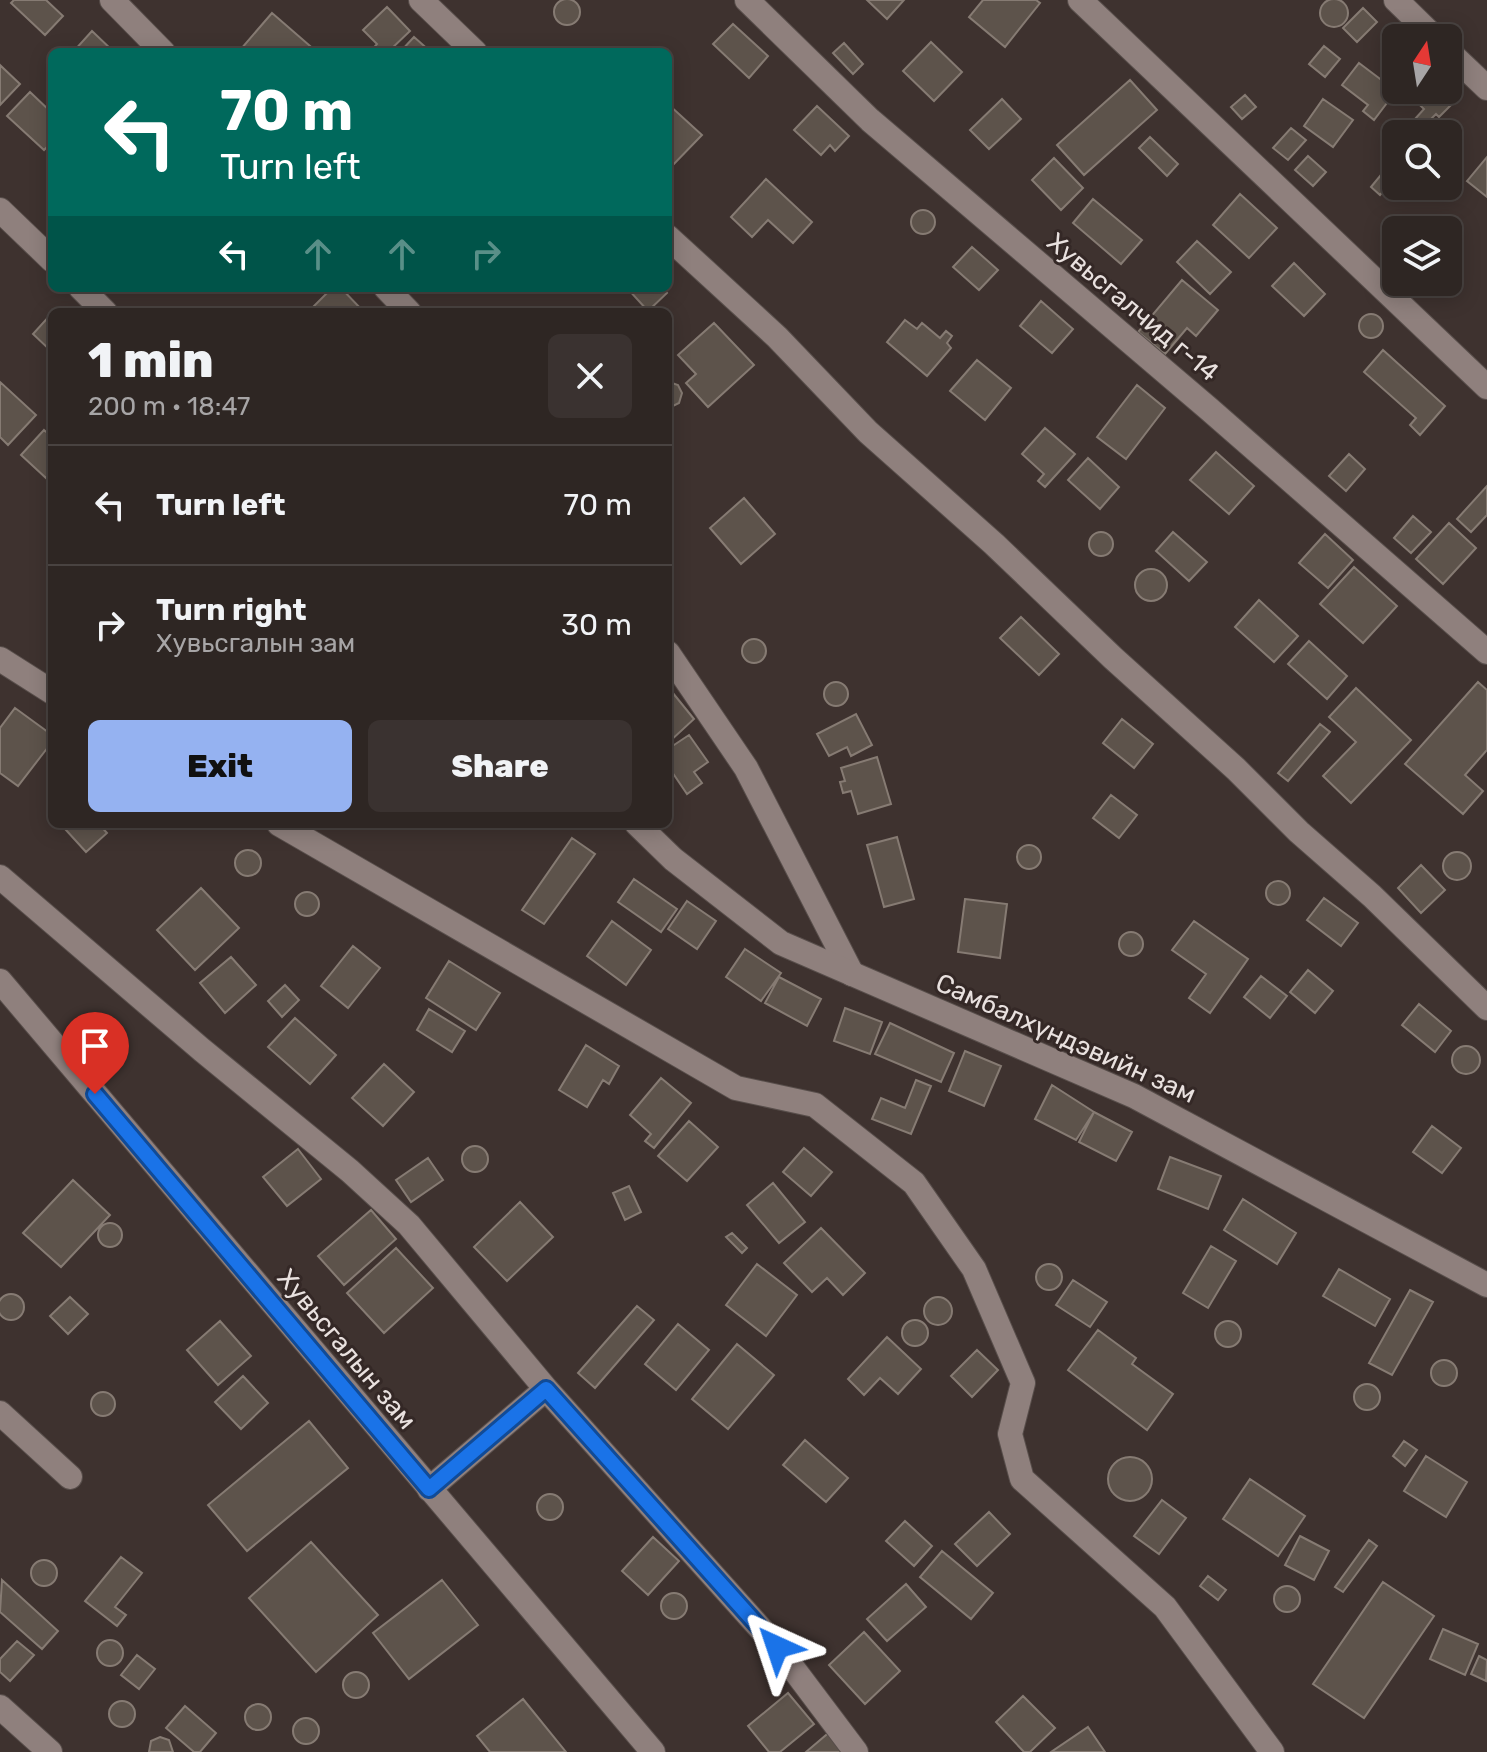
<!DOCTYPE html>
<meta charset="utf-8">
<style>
body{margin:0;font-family:Rubik,sans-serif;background:#3a3230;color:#f1f3f6;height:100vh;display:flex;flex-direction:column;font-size:30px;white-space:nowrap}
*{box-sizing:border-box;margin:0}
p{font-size:26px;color:#a7a5a6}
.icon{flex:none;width:44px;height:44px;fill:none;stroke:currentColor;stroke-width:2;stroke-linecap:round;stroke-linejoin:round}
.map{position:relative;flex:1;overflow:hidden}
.sheet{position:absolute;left:48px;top:308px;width:624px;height:520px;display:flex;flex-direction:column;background:#2e2623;border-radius:12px;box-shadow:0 4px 20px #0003,0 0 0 2px #494341}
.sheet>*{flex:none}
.hud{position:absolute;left:48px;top:48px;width:624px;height:244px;border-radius:12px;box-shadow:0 4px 20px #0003,0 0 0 2px #494341;background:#00695c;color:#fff;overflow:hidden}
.needle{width:52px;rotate:12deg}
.fabs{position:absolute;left:1382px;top:24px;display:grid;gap:16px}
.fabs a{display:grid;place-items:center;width:80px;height:80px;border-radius:12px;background:#2e2623;box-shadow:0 4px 20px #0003,0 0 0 2px #494341;font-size:40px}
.pin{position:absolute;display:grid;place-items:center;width:68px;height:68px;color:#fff;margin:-82px -34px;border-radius:50% 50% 50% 0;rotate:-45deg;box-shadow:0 0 8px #0007}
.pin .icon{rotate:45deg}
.me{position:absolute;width:88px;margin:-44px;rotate:318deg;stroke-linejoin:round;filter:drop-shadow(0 0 6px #0008)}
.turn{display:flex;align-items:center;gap:28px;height:168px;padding:0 40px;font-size:36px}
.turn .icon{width:104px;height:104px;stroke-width:2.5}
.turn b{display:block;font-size:56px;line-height:68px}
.lanes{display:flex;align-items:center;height:76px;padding:0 40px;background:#0003;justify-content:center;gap:40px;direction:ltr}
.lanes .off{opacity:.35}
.round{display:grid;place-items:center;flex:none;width:84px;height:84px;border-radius:12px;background:#3a3230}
.overview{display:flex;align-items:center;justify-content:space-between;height:136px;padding:0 40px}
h1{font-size:48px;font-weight:800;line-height:60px}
.action{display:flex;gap:16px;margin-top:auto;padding:16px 40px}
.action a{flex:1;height:92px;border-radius:12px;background:#95b2f1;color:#111;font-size:32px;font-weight:800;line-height:92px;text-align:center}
.action a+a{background:#3a3230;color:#f1f3f6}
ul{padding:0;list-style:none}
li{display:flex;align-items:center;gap:24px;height:120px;padding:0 40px;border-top:2px solid #494341}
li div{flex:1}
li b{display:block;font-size:30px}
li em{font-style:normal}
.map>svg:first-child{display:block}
.building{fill:#5d534b;stroke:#867b73;stroke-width:2}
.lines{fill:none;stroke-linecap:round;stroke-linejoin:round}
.minor-casing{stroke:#584e4b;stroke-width:26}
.tertiary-casing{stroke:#584e4b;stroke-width:26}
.secondary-casing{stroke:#584e4b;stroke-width:26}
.minor{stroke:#8f807d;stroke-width:24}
.tertiary{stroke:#8f807d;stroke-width:24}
.secondary{stroke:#8f807d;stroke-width:24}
.route-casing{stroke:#114b97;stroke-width:20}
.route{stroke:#1a73e8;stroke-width:14}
.labels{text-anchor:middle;stroke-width:6;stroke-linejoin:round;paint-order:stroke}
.street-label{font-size:26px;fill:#e9e1df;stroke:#342826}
</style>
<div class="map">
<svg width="1487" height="1752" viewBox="0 0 1487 1752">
<rect width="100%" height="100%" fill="#3e322f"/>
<!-- building -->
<path class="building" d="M554 12a13 13 0 1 1 26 0a13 13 0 1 1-26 0Z
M1320 13a14 14 0 1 1 28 0a14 14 0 1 1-28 0Z
M14 0H46L63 16 45 35 11 3Z
M867 0H904L887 19Z
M983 0H1036L1040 3 1005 47 969 17Z
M387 7 410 31 388 52H370L377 44 363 30Z
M1363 8 1377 22 1357 42 1343 28Z
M272 13 317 52H244L241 49Z
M733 24 768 56 749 78 713 44Z
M92 31 114 52H73Z
M414 37 431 52H400Z
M931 42 962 72 934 101 903 71Z
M844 43 863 64 853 74 833 53Z
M1324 46 1340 59 1325 77 1309 64Z
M1359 63 1396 91 1374 120 1363 111 1368 105 1342 85Z
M0 65 20 84 0 105Z
M1130 80 1157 110 1084 175 1057 145Z
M1404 90H1447L1457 99 1439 117 1436 114 1423 127 1415 119 1424 109Z
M30 92 52 113V142L44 150 7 116Z
M1245 95 1256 107 1242 119 1231 107Z
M1002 99 1021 119 989 149 970 130Z
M1323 99 1353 120 1333 147 1304 126Z
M668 104 702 135 669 169 668 168Z
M817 106 849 136 835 151 830 145 821 155 794 130Z
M1291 128 1306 140 1288 160 1273 148Z
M1150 137 1178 164 1167 176 1139 148Z
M1308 156 1326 172 1313 186 1295 170Z
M1487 157V197L1467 181Z
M1054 158 1083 188 1061 210 1032 180Z
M1380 176 1389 185 1380 195 1371 187Z
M766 179 812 222 793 243 768 220 752 237 731 217Z
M1240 194 1277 228 1249 258 1213 225Z
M1093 199 1142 240 1121 264 1073 223Z
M911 222a12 12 0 1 1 24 0a12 12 0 1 1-24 0Z
M1197 241 1231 272 1210 294 1177 262Z
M972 247 998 270 979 290 953 267Z
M1294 263 1325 294 1304 316 1272 286Z
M1182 280 1218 310 1196 336 1187 328 1165 354 1138 332Z
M332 288H341L364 312H312L310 310Z
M627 288H663L667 293 648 311Z
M1041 301 1073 329 1052 353 1020 326Z
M52 313V352L33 334Z
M1359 326a12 12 0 1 1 24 0a12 12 0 1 1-24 0Z
M905 320 917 329 922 323 940 338 946 331 952 336 947 343 951 348 927 376 887 342Z
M714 323 754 365 708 407 686 383 696 374 678 355Z
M1383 350 1445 406 1420 435 1410 425 1416 418 1364 372Z
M977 360 1011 388 985 420 950 391Z
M0 382 36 415 8 445 0 437Z
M669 382 678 385 682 393 679 403 671 407 668 406Z
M1137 385 1165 408 1126 459 1097 437Z
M1045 428 1075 454 1045 487 1038 481 1044 474 1022 454Z
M44 430 52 437V472L46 478 21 455Z
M1216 452 1254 486 1229 514 1190 480Z
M1349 454 1365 469 1346 491 1329 476Z
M1088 458 1119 487 1100 509 1068 480Z
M1487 486V515L1471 532 1457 519Z
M744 498 775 534 741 564 710 528Z
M1413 516 1431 532 1411 553 1394 538Z
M1449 523 1476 548 1443 584 1416 559Z
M1089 544a12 12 0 1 1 24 0a12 12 0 1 1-24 0Z
M1173 532 1207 562 1189 581 1156 551Z
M1325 534 1353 560 1328 588 1299 563Z
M1354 567 1397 606 1363 643 1320 604Z
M1135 585a16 16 0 1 1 32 0a16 16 0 1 1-32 0Z
M1259 600 1298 636 1274 662 1235 627Z
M1021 617 1059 654 1039 675 1000 638Z
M742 651a12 12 0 1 1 24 0a12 12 0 1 1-24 0Z
M1309 641 1347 676 1327 699 1288 664Z
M824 694a12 12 0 1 1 24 0a12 12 0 1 1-24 0Z
M1478 682 1487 690V750L1465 775 1483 791 1463 814 1405 764Z
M668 687 694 719 668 743Z
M1356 688 1411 740 1351 803 1323 776 1356 742 1329 717Z
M15 708 52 735V742L18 786 0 773V728Z
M856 714 872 745 851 756 847 747 829 756 817 734Z
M1122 719 1153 744 1134 768 1103 743Z
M1320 724 1330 732 1288 781 1278 773Z
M689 735 708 762 694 772 702 783 687 794 668 766V749Z
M877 757 891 804 858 814 851 791 843 793 840 782 845 781 841 768Z
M1111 795 1137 815 1119 838 1093 818Z
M73 824H99L107 833 86 852 66 830Z
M897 837 914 899 884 907 867 845Z
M572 838 595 854 544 924 522 910Z
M1017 857a12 12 0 1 1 24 0a12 12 0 1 1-24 0Z
M235 863a13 13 0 1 1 26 0a13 13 0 1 1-26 0Z
M1443 866a14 14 0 1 1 28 0a14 14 0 1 1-28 0Z
M1421 865 1445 890 1421 913 1398 888Z
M634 879 677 909 661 932 618 902Z
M1266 893a12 12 0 1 1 24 0a12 12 0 1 1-24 0Z
M201 888 239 928 195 970 157 930Z
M295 904a12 12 0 1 1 24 0a12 12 0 1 1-24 0Z
M1324 898 1358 923 1341 946 1307 920Z
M965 899 1007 904 1000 958 958 952Z
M687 901 716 921 697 949 668 929Z
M612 921 651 950 626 985 587 956Z
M1194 921 1248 959 1210 1013 1189 998 1206 974 1172 950Z
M1119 944a12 12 0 1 1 24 0a12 12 0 1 1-24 0Z
M353 946 380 968 348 1008 321 986Z
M745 949 781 973 761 1001 726 977Z
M231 957 256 985 225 1013 200 983Z
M449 961 500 993 476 1030 426 998Z
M1308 970 1333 991 1315 1013 1290 992Z
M1261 976 1287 996 1270 1018 1244 997Z
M779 977 821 999 807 1026 765 1003Z
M285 985 299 1000 282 1017 268 1001Z
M1419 1004 1451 1031 1435 1052 1402 1025Z
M845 1008 882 1022 870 1054 834 1041Z
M429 1009 465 1031 452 1052 417 1030Z
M295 1018 336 1055 310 1084 268 1047Z
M890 1023 954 1053 941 1082 875 1054Z
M586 1045 619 1066 609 1084 603 1080 587 1107 559 1090Z
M1452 1060a14 14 0 1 1 28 0a14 14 0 1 1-28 0Z
M965 1051 1001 1066 984 1106 949 1091Z
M384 1064 414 1092 383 1126 352 1098Z
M661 1078 691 1103 654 1148 645 1141 651 1134 630 1115Z
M916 1080 931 1086 911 1134 872 1119 881 1098 905 1108Z
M1052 1085 1094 1112 1076 1140 1035 1119Z
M1094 1112 1132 1132 1116 1161 1079 1142Z
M689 1121 718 1147 687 1181 658 1156Z
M1432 1126 1461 1148 1442 1173 1413 1152Z
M462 1159a13 13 0 1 1 26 0a13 13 0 1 1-26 0Z
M804 1148 832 1172 811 1196 783 1172Z
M298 1149 321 1179 287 1206 263 1177Z
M1170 1157 1221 1176 1208 1209 1158 1189Z
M428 1158 443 1180 411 1202 396 1180Z
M73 1180 110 1215 61 1267 23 1233Z
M773 1183 805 1222 779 1243 747 1205Z
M629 1186 641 1212 625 1220 613 1193Z
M1243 1199 1296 1233 1277 1264 1224 1230Z
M520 1202 553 1237 507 1281 474 1247Z
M371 1210 396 1239 344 1285 318 1256Z
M98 1235a12 12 0 1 1 24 0a12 12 0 1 1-24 0Z
M821 1228 865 1273 843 1295 827 1278 812 1292 784 1263Z
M732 1233 747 1248 742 1253 726 1237Z
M1211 1246 1236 1261 1208 1308 1183 1293Z
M396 1248 433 1288 384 1333 347 1293Z
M757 1264 797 1295 766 1336 726 1305Z
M1036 1277a13 13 0 1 1 26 0a13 13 0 1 1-26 0Z
M1339 1269 1390 1299 1375 1326 1323 1296Z
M1073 1280 1107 1302 1090 1327 1056 1305Z
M1410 1290 1433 1302 1392 1375 1369 1363Z
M-2 1307a13 13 0 1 1 26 0a13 13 0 1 1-26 0Z
M70 1297 88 1314 68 1334 50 1316Z
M924 1311a14 14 0 1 1 28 0a14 14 0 1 1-28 0Z
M637 1306 654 1320 595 1388 578 1373Z
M902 1333a13 13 0 1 1 26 0a13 13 0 1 1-26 0Z
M220 1321 251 1356 218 1385 187 1350Z
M1215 1334a13 13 0 1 1 26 0a13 13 0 1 1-26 0Z
M678 1324 709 1350 676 1390 645 1364Z
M1098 1330 1136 1358 1132 1364 1173 1394 1147 1430 1068 1370Z
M887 1337 921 1369 898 1394 880 1378 864 1395 848 1379Z
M737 1344 774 1375 728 1429 692 1399Z
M977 1350 998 1370 972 1397 951 1376Z
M1431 1373a13 13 0 1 1 26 0a13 13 0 1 1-26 0Z
M243 1376 268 1403 241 1429 215 1402Z
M1354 1397a13 13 0 1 1 26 0a13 13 0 1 1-26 0Z
M91 1404a12 12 0 1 1 24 0a12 12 0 1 1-24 0Z
M309 1421 348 1468 247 1551 208 1505Z
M805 1440 848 1478 826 1502 783 1465Z
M1404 1441 1417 1450 1405 1466 1393 1456Z
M1426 1456 1467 1482 1446 1517 1404 1491Z
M1108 1479a22 22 0 1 1 44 0a22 22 0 1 1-44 0Z
M1250 1479 1305 1516 1278 1556 1223 1519Z
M537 1507a13 13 0 1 1 26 0a13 13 0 1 1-26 0Z
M1162 1500 1186 1518 1159 1554 1134 1536Z
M989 1512 1010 1534 977 1566 955 1544Z
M905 1521 932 1546 914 1566 886 1541Z
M1300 1536 1329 1551 1314 1580 1285 1565Z
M653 1537 679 1561 648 1595 622 1571Z
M1369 1540 1377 1546 1343 1592 1335 1587Z
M311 1542 378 1615 316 1672 249 1598Z
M942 1551 993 1593 971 1619 920 1577Z
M121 1557 142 1573 115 1607 126 1615 117 1626 85 1601Z
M31 1573a13 13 0 1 1 26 0a13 13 0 1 1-26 0Z
M1208 1576 1226 1590 1218 1600 1200 1586Z
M2 1580 58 1631 42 1649 0 1612Z
M442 1580 478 1625 409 1679 373 1633Z
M1383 1582 1434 1616 1364 1718 1313 1684Z
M906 1584 926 1607 887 1641 867 1619Z
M1274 1599a13 13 0 1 1 26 0a13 13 0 1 1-26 0Z
M661 1606a13 13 0 1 1 26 0a13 13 0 1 1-26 0Z
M1443 1629 1478 1644 1465 1675 1430 1659Z
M864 1632 900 1671 865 1704 829 1665Z
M97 1653a13 13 0 1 1 26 0a13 13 0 1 1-26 0Z
M17 1641 34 1655 10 1681 0 1672V1659Z
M137 1655 155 1669 139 1689 121 1675Z
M1479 1656 1487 1660 1486 1681 1471 1674Z
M343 1685a13 13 0 1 1 26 0a13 13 0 1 1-26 0Z
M788 1693 814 1724 780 1752H769L748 1726Z
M1023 1696 1055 1728 1030 1752H1024L996 1722Z
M523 1699 566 1752H490L477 1736Z
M109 1714a13 13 0 1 1 26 0a13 13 0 1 1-26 0Z
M245 1717a13 13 0 1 1 26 0a13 13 0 1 1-26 0Z
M185 1706 216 1733 200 1752H194L166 1728Z
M293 1731a13 13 0 1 1 26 0a13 13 0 1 1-26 0Z
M1088 1727 1105 1752H1051Z
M832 1730 851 1752H806Z
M160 1737 169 1740 173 1752H149L151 1741Z"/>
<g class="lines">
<!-- minor casing -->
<g class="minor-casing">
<path id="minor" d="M112 0 163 52
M421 0 475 52
M747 0 870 120 1209 409 1487 652
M1080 0 1487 387
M1396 0 1435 38
M1448 51 1487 88
M668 237 777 337 868 432 994 544 1113 658 1236 769 1299 832 1372 896 1487 1008
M386 288 409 312
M668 653 746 768 852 974
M0 659 52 692
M279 824 736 1088 815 1105 914 1183 974 1269 1023 1383 1010 1434 1022 1479 1165 1607 1272 1752
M0 877 202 1050 350 1171 409 1225 546 1389
M0 1413 70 1477
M429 1489 546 1389 777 1647 856 1752
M0 1707 50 1752"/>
</g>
<!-- tertiary casing -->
<g class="tertiary-casing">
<path id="tertiary" d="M0 210 52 260
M81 288 105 312
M637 824 673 859 781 943 1134 1096 1487 1285"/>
</g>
<!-- secondary casing -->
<g class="secondary-casing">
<path id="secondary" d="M0 981 653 1752"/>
</g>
<!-- minor -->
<use href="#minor" class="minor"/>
<!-- tertiary -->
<use href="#tertiary" class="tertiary"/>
<!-- secondary -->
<use href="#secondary" class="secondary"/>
</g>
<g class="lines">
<!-- route casing -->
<g class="route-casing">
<path id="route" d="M95 1094 429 1489 546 1389 777 1647"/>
</g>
<!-- route -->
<use href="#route" class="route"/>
</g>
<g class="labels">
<!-- street labels -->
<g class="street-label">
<text transform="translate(1133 307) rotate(40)" y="9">Хувьсгалчид г-14</text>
<text transform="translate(1066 1038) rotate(24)" y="9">Самбалхүндэвийн зам</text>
<text transform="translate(347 1349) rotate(50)" y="9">Хувьсгалын зам</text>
</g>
</g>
</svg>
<div class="fabs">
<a><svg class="needle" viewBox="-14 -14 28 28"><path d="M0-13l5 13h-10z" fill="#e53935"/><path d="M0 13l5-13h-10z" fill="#a7a5a6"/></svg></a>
<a><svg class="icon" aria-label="search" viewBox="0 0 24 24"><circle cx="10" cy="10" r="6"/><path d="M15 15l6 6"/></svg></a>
<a><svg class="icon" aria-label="layers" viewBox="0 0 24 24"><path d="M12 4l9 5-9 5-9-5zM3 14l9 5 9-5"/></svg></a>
</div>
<div class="pin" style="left:95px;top:1094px;background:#d93025"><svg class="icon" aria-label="arrive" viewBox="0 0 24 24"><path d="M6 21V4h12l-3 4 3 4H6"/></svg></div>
<svg class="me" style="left:777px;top:1647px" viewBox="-20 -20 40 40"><path d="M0-17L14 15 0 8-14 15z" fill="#1a73e8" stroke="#fff" stroke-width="4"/></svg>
<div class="hud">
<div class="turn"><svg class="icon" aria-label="left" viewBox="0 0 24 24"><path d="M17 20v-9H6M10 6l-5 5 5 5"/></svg><div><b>70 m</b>Turn left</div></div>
<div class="lanes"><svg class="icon" aria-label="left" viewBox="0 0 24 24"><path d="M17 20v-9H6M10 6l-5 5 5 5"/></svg><svg class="icon off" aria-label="ahead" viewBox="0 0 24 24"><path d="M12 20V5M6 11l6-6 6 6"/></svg><svg class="icon off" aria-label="ahead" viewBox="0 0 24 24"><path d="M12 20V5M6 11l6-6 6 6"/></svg><svg class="icon off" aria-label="right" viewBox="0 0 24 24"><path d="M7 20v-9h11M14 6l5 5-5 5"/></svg></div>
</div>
<section class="sheet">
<div class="overview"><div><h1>1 min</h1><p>200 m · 18:47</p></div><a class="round"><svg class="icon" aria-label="close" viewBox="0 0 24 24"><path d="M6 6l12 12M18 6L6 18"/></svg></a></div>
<ul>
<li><svg class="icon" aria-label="left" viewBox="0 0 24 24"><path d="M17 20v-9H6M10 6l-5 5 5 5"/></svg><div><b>Turn left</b></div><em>70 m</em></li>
<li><svg class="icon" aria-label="right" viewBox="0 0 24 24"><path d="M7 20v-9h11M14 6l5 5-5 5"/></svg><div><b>Turn right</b><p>Хувьсгалын зам</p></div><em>30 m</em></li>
</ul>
<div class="action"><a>Exit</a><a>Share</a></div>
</section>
</div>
